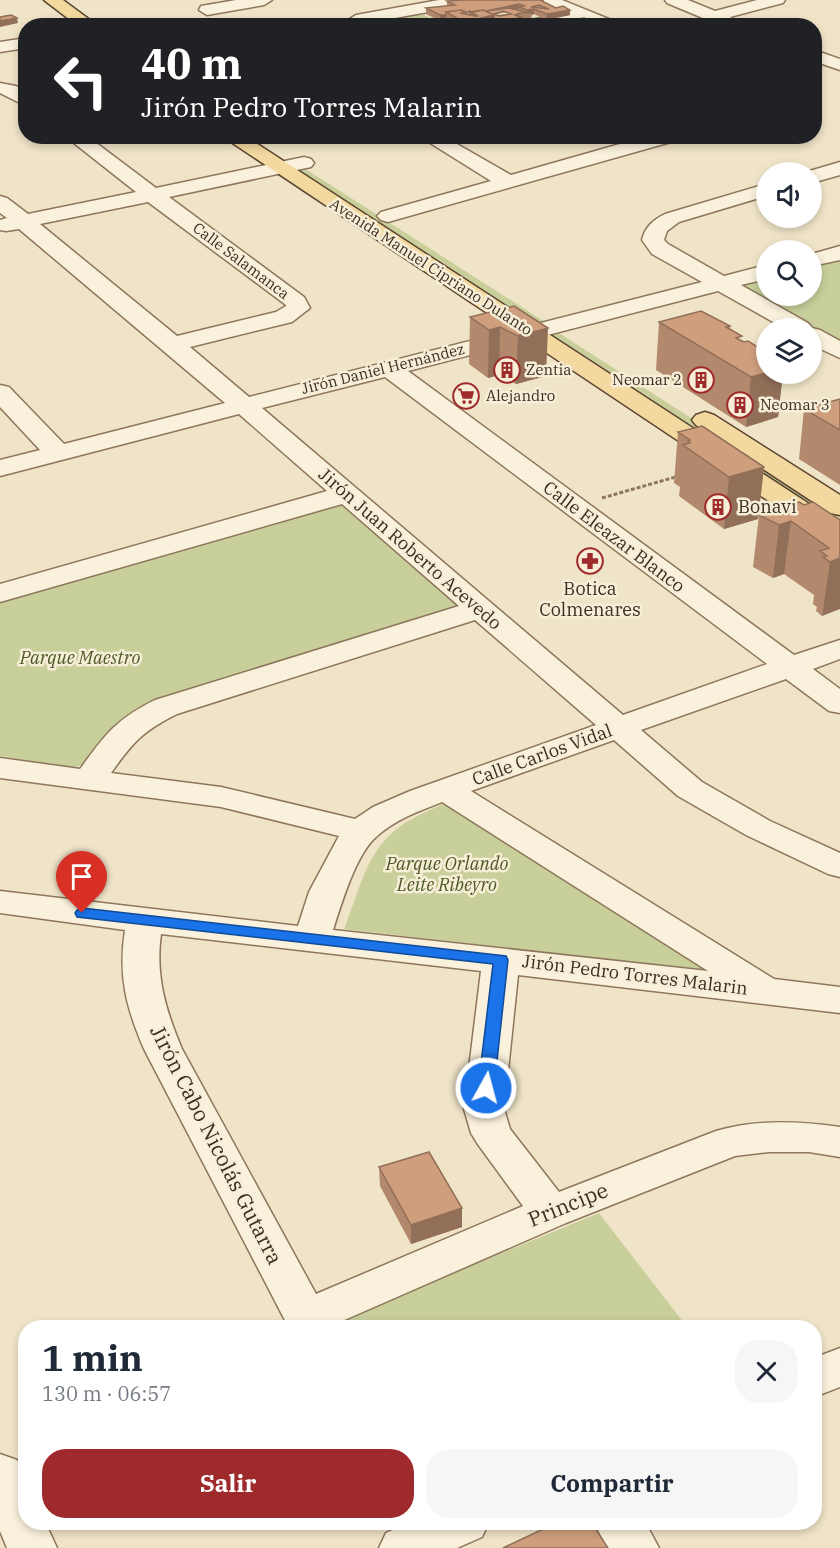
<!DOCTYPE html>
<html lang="es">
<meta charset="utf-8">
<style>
body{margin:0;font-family:"IBM Plex Serif",serif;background:#f6f6f7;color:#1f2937;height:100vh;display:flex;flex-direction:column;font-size:22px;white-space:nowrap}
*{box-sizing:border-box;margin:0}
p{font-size:20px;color:#747a83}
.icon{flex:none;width:33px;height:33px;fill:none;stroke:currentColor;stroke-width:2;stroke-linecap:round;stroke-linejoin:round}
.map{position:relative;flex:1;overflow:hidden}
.side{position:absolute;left:18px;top:1320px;width:804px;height:210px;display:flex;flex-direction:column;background:#fff;border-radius:24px;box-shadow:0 3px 9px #0003}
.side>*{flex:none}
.guide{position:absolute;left:18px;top:18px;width:804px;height:126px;border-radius:24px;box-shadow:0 3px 9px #0003;background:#202124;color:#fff;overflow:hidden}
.controls{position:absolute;left:756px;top:162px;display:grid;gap:12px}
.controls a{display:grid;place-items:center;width:66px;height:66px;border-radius:50%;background:#fff;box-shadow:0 3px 9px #0003;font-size:30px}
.pin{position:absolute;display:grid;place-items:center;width:51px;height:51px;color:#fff;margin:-62px -26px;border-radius:50% 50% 50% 0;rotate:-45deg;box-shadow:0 0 6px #0007}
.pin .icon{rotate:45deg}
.me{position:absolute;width:66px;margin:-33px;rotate:7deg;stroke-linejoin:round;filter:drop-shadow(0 0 4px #0008)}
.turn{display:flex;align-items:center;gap:21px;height:126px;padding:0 24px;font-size:27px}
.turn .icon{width:78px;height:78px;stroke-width:2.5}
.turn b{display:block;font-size:42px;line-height:51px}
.round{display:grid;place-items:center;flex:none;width:63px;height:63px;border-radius:24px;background:#f6f6f7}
.summary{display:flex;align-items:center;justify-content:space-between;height:102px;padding:0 24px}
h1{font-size:36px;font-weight:800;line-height:45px}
.button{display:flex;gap:12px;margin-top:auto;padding:12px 24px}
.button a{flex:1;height:69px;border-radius:24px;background:#9e2a2b;color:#fff;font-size:24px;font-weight:800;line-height:69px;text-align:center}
.button a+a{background:#f6f6f7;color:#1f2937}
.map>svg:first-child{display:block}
.green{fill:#c9cf9b}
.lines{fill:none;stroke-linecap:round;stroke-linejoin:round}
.minor-casing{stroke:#8d765c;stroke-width:3}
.major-casing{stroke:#5b4430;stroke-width:3}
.path{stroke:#8d765c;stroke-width:3;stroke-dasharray:4 2;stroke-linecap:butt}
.minor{fill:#faf1dc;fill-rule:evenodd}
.major{fill:#f3d9a0;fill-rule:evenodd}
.wall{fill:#b2896c;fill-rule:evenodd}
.shaded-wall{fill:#916f58}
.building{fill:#cf9f7d;stroke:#916f58;stroke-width:1.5;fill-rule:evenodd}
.route{fill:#1a73e8;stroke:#114b97;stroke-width:1.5}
.labels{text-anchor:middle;stroke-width:5;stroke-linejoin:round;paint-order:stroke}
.far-street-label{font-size:15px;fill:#3d2e20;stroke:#f7eed8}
.far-poi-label{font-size:15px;fill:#3d2e20;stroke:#f7eed8;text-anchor:start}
.poi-label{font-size:18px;fill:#3d2e20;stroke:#f7eed8;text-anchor:start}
.street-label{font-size:18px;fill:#3d2e20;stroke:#f7eed8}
.park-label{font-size:18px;font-style:italic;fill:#4d5a26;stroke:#f7eed8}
.near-street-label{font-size:21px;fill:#3d2e20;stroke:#f7eed8}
</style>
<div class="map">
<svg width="840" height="1548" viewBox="0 0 840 1548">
<rect width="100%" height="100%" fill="#f0e4c8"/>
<!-- green -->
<path class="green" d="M417 12 445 25H372L364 21Z
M304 168 545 322 535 327 294 169Z
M840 259V344L737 286 766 278V296H812V267Z
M552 331 559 333 840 514V529L546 336Z
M341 504 460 607 177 696 87 763 73 768 0 756V599Z
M450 801 733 974 344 929C356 900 364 862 386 839 403 820 428 811 450 801Z
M599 1213 687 1327 334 1328 332 1323Z"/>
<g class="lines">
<!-- minor casing -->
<g class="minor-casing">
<path id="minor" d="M236 0H272L264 5 207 15 199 10 201 6Z
M439 0H475L467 5 356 25 348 20 356 15Z
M540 0H562L616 22 618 26H594L582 20 555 26H519L521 22 566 13 542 3Z
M665 0H688L715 11 757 0H785L783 3 730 17 746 26H722L667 3Z
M26 38V48L0 52V42Z
M814 50 840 59V70L814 61Z
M0 83 16 86 26 92V106L0 93Z
M65 136H87L156 188 304 157 311 159 314 163 311 167 169 197 304 297 310 308 292 322 190 347 249 397 702 282 652 254 642 240C645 227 653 220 665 214L766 184V196L679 222 667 231 664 240 668 244 724 276 766 265V279L741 285 808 323 812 328 820 330 840 341V358L812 345V328H784L718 291 408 371 794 655 840 640V659L813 669 840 689V713L829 711 786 679 641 730 702 782 770 821 840 853V877L828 874 746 835 678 796 614 740 471 791 774 979 840 987V1013L518 975 504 1109 510 1129 559 1192 716 1131C756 1119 799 1121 840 1127V1157L809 1152H769L735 1156 566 1223 333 1325 334 1328H289L144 1049C126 1007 118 976 125 930L0 913V891L298 926 309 892 339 836 221 807 0 778V758L80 769C105 735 116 719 155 700L459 606 342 504 0 602V584L327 491 239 414 0 476V460L40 450 0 407V385L9 387 64 444 225 403 19 229 6 231 0 230V220L7 218 0 213V196L7 198 28 214 136 192ZM148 202 286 305V306L276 312 177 336 40 224ZM385 377 767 664 623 715 262 408ZM475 620 596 725 410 791 373 807 355 819 221 787 111 773C133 742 143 731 177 714ZM442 802 708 971 333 930C341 905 356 854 376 837 394 820 419 811 442 802ZM161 934 481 971 464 1109 471 1133 477 1143 523 1206 316 1294 182 1049C166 1011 155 976 161 934Z
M419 136H443L511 175 648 136H680L678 140 395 220 388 222 381 220 377 216 381 212 491 181Z
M840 162V175L812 183V172H806Z
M840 246V260L812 266V254Z
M840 1348V1387L814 1397V1358Z
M0 1454 17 1460 26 1478V1522H45L57 1548H7L0 1531Z
M410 1522H489L482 1537 457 1548H379L386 1533Z
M594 1522H645L659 1548H607Z"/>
</g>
<!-- major casing -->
<g class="major-casing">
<path id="major" d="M44 0H63L98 26H78Z
M222 136H245L840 524V544L830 542Z
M705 412 714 415 840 495V515L830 513 696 425 692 420 696 415Z"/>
</g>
<!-- path -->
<path class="path" d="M602 498 679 476"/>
<!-- minor -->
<use href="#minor" class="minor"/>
<!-- major -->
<use href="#major" class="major"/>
</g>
<!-- wall -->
<path class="wall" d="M544 0V2L570 15 546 20 534 14 532 15 531 19H521V23L511 26H450L446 23V20L440 21 426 14V8L447 6V1ZM506 12 511 14 497 15 495 14Z
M514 306 546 376 516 384 499 375 488 378 469 364 470 317Z
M659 322 730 326V329L779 411 778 417 746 427 656 370Z
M840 399V485L799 459 804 409Z
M678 432 764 467 758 519 724 529 679 496 680 487 674 483Z
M804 505 840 520 822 616 816 611 817 607 813 604 814 595 784 574 773 578 753 567 759 515Z
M379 1167 462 1227 411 1244 380 1186Z"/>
<!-- shaded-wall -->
<path class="shaded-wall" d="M519 4V9L488 16 486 11Z
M534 9V14L532 15V13H527V10Z
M570 10V15L546 20 547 14Z
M519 13V18L521 17V23L511 26H495V24Z
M440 15H446V20L440 21Z
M494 15V26H473V20Z
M17 18 18 23 0 27V21Z
M500 327 499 375 488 378 489 330Z
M548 328 546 376 516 384 518 336Z
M766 373 783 374 778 417 746 427 751 377Z
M764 467 758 519 724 529 729 477Z
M791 521 784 574 773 578 779 525Z
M840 558V609L822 616 830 562Z
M462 1208V1227L411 1244V1225Z"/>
<!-- building -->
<path class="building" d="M463 0H540L556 8 563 6 570 10 547 14 534 9 527 10 519 7 525 6 519 4 486 11 508 8 532 13H519L515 15 521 17 495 24 494 23V15L483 10 474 12 468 11 470 12V15L466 14V12L461 10 446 12V15H440L426 8 455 5 447 1ZM539 5 549 9 531 7ZM503 11 511 14 499 16 494 14Z
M461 10 466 12 460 13 475 16H478L470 12 483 10 494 15 473 20H460L446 12Z
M11 15 17 18 0 21V17Z
M584 18 597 25 577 26V25L578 23 564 26 559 22Z
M222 22 229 26H201Z
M556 23 561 26H542Z
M514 306 548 328 518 336 500 327 489 330 470 317Z
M701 311 730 326 726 327 742 336 736 338 744 342 748 341 766 352V373L751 377 659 322Z
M840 399V430L804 409Z
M702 426 764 467 729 477 683 445 690 443 688 441 690 440 678 432Z
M799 502 804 505 813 502 840 520V558L830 562 823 557 827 556 820 551 829 548 791 521 779 525 759 515Z
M429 1152 462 1208 411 1225 379 1167Z
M558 1522H591L608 1548H503Z"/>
<!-- route -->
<path class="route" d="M82 908 506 956 508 960 494 1088 492 1092H480L478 1088 493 964 77 917 75 913 77 910Z"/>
<!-- icons -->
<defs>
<g id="building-ring" transform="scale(1.35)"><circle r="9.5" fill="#f7eed8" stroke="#9e2a2b" stroke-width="1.5"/><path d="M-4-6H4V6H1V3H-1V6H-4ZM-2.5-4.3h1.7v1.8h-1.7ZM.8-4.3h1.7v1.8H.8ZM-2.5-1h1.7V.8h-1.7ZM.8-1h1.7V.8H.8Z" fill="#9e2a2b"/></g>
<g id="supermarket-ring" transform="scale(1.35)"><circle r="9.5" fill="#f7eed8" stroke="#9e2a2b" stroke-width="1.5"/><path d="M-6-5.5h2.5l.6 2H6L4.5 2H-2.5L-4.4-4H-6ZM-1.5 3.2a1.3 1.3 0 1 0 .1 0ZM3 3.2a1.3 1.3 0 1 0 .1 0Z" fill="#9e2a2b"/></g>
<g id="pharmacy-ring" transform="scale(1.35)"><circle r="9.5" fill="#f7eed8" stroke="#9e2a2b" stroke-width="1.5"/><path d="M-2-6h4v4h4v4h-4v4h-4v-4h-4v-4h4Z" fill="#9e2a2b"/></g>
</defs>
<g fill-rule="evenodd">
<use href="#building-ring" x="507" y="370"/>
<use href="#building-ring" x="701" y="380"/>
<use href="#supermarket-ring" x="466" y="396"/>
<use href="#building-ring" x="740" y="405"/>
<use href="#building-ring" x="718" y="507"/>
<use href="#pharmacy-ring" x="590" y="561"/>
</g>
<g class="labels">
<!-- far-street labels -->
<g class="far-street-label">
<text transform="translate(241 261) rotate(37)" y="5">Calle Salamanca</text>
<text transform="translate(431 267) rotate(33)" y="5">Avenida Manuel Cipriano Dulanto</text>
<text transform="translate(383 369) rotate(-14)" y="5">Jirón Daniel Hernández</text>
</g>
<!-- far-poi labels -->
<g class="far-poi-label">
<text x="526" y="375">Zentia</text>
<text x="682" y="385" text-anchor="end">Neomar 2</text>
<text x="486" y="401">Alejandro</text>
<text x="760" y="410">Neomar 3</text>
</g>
<!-- poi labels -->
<g class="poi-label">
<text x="738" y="513">Bonavi</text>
<text x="590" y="595" text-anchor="middle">Botica<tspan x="590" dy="21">Colmenares</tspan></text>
</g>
<!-- street labels -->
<g class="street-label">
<text transform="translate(614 537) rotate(37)" y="6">Calle Eleazar Blanco</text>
<text transform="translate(410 549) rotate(41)" y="6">Jirón Juan Roberto Acevedo</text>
<text transform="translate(542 755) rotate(-20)" y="6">Calle Carlos Vidal</text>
<text transform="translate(635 975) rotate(7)" y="6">Jirón Pedro Torres Malarin</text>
</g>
<!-- park labels -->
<g class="park-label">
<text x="80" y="664">Parque Maestro</text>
<text x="447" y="870">Parque Orlando<tspan x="447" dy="21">Leite Ribeyro</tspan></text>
</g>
<!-- near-street labels -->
<g class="near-street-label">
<text transform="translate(216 1145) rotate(63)" y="7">Jirón Cabo Nicolás Gutarra</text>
<text transform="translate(568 1205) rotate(-22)" y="7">Principe</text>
</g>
</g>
</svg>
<div class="controls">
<a><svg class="icon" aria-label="sound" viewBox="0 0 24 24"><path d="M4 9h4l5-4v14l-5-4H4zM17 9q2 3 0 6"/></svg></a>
<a><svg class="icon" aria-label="search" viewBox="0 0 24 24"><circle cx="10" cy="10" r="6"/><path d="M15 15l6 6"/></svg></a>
<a><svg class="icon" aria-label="layers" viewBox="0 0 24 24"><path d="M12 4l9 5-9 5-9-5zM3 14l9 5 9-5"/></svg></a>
</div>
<div class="pin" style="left:82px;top:913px;background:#d93025"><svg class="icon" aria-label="arrive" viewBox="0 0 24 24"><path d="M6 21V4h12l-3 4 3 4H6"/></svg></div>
<svg class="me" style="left:486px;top:1088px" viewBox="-20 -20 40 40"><circle r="17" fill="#1a73e8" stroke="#fff" stroke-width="3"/><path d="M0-11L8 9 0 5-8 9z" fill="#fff"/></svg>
<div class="guide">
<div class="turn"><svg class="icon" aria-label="left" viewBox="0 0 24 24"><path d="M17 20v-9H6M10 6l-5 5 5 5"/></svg><div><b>40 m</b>Jirón Pedro Torres Malarin</div></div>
</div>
<section class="side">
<div class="summary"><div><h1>1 min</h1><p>130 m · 06:57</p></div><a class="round"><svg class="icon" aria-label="close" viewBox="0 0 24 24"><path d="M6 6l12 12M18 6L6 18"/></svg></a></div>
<div class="button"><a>Salir</a><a>Compartir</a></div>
</section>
</div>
